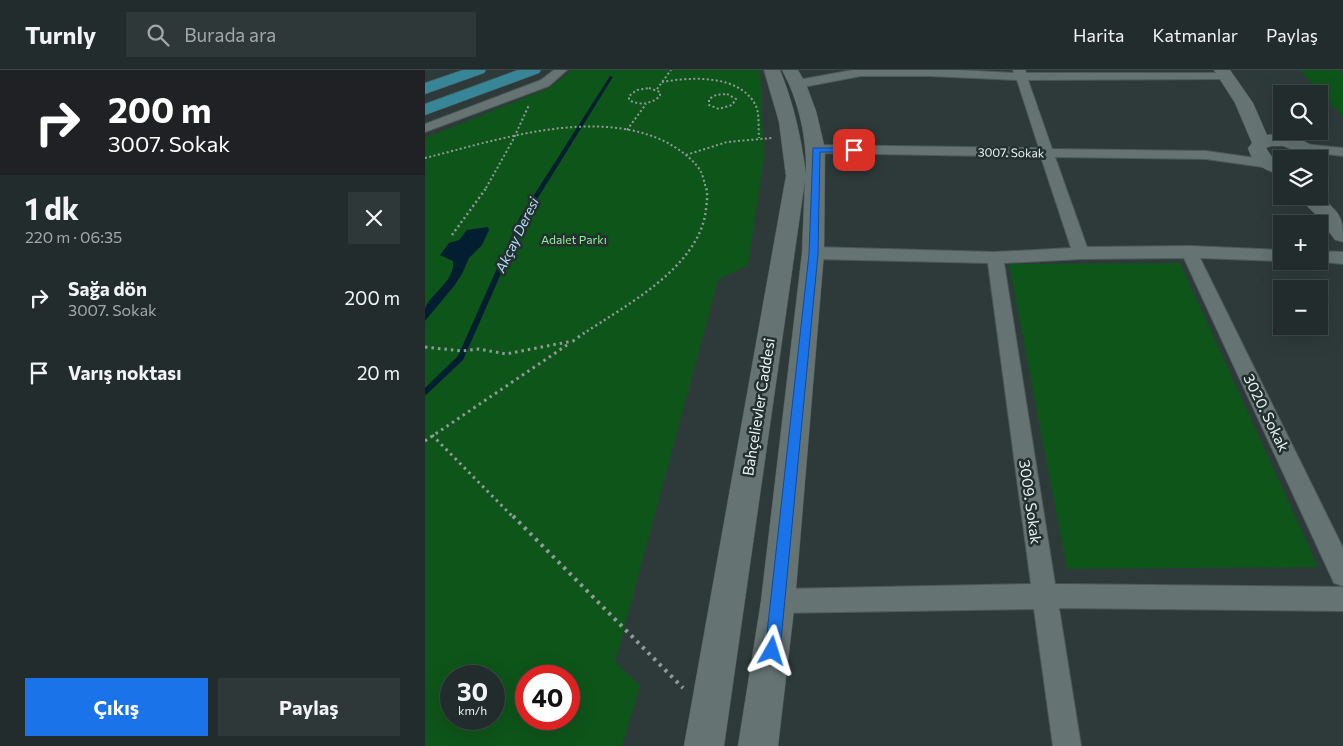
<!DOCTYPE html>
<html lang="tr">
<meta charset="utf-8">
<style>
body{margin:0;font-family:Commissioner,sans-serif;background:#2e3838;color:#f1f3f6;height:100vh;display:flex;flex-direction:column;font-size:19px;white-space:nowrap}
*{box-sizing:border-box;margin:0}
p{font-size:16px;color:#a2a7a9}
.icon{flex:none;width:28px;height:28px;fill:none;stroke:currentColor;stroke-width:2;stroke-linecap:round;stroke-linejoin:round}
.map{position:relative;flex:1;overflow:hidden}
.drawer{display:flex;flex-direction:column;background:#222c2c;width:425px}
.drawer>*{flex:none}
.guide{background:#202124;color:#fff;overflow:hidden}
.controls{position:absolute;left:848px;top:15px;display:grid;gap:10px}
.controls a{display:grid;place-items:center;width:55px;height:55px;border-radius:0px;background:#222c2c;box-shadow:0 5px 20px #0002,0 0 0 1px #3f4848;font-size:25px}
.speed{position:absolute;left:15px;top:595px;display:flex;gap:10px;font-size:25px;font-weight:700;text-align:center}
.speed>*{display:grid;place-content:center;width:65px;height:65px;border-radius:50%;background:#222c2c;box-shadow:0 5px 20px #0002,0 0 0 1px #3f4848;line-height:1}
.speed small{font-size:12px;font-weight:400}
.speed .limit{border:8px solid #d22;background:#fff;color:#111}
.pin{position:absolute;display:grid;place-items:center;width:42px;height:42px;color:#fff;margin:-21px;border-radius:10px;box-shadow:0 2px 8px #0006}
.me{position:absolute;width:55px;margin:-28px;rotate:6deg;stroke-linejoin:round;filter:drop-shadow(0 0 4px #0008)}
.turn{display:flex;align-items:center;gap:18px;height:105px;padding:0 25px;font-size:22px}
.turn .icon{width:65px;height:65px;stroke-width:2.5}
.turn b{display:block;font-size:35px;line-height:42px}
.round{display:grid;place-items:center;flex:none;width:52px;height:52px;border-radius:0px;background:#2e3838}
.overview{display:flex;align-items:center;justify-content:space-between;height:85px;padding:0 25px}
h1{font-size:30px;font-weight:700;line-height:38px}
.cta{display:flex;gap:10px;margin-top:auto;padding:10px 25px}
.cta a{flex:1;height:58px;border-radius:0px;background:#1a73e8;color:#fff;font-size:20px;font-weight:700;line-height:58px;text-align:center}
.cta a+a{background:#2e3838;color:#f1f3f6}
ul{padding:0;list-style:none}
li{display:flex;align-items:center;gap:15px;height:75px;padding:0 25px}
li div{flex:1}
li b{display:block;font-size:19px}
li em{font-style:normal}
header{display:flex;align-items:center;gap:30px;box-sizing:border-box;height:70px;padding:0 25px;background:#222c2c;border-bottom:1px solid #3f4848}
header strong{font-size:24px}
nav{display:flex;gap:28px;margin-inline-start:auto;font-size:18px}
.search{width:350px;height:45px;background:#2e3838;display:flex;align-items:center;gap:12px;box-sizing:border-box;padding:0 18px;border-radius:0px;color:#a2a7a9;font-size:19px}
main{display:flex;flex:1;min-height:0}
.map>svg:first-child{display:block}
.green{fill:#0e5519;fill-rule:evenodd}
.water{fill:#041e31}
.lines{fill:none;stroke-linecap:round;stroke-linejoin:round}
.stream{fill:#041e31;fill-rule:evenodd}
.street-casing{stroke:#4d5858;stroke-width:2}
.secondary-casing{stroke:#4d5858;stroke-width:1}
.primary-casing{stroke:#4d5858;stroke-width:1}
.path-far3{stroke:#909a9a;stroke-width:2;stroke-dasharray:2 2.5;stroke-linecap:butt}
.path-far2{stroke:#909a9a;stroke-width:2.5;stroke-dasharray:2 3;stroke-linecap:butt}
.path-far1{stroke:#909a9a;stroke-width:3;stroke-dasharray:2.5 4;stroke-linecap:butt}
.path{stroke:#909a9a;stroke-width:4;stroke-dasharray:3 5;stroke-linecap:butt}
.street{fill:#657373;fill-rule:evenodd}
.secondary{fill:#657373;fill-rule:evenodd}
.primary{fill:#368698;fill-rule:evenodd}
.route{fill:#1a73e8;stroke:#114b97}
.labels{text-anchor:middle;stroke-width:5;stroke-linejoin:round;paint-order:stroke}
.far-street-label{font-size:12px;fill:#ebf3f3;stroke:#243030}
.far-park-label{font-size:12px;fill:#95f399;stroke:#243030}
.far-water-label{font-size:14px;font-style:italic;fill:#b5dcfc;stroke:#243030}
.street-label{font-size:15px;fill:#ebf3f3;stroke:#243030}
</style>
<header>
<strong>Turnly</strong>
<div class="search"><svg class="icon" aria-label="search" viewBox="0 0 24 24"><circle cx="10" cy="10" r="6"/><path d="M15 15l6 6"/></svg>Burada ara</div>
<nav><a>Harita</a><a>Katmanlar</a><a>Paylaş</a></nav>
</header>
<main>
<section class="drawer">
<div class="guide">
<div class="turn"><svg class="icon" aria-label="right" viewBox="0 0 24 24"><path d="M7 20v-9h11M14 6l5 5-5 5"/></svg><div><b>200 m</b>3007. Sokak</div></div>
</div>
<div class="overview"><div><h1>1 dk</h1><p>220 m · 06:35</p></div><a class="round"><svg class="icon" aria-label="close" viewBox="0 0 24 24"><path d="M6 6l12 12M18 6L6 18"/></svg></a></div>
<ul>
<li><svg class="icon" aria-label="right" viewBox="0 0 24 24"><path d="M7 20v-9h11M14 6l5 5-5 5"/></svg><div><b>Sağa dön</b><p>3007. Sokak</p></div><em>200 m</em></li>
<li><svg class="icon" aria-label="arrive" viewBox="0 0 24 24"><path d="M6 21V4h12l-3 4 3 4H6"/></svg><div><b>Varış noktası</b></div><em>20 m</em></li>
</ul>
<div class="cta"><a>Çıkış</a><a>Paylaş</a></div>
</section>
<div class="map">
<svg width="918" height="676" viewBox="0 0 918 676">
<rect width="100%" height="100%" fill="#2e3a3a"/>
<!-- green -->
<path class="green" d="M147 0H335L339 85 323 195 293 210 190 592 215 616 197 676H0V68L124 18ZM26 606H69V649H26ZM101 606H144V649H101Z
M875 0H914L918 4V47Z
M755 193 893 497 642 499 584 194Z"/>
<!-- water -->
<path class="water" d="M63 157 64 160 57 175 44 188 37 204 29 216 0 251C0 248 0 242 0 239 4 225 31 211 28 191L15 185 24 173 34 170 42 160Z"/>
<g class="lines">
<!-- stream -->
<path class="stream" d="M185 6 188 7 101 147 38 290 2 324 0 325V318L33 286 95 147Z"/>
<!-- street casing -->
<g class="street-casing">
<path id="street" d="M129 0H142L124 16 0 62V54L116 10Z
M428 0H532L589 3 588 0H600L601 3H805L807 5 805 7 801 9 603 10 627 79 781 81 845 90 852 94 845 98 781 89 630 87 662 177 764 176 856 180V191L775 188 918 478V516L909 513 759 188 656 189 579 193 630 514 918 517V541L634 538 656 676H628L609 539 353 543 344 540 341 531 344 522 353 519 606 514 563 193 388 189 382 187 380 183 382 179 388 177 570 182 646 178 616 87 391 83 384 79 391 75 614 78 592 10 504 6H436L373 18 367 14 373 10Z
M879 74 918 78V86L874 81 872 78Z
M894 181 918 182V194L889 191H894Z"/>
</g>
<!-- secondary casing -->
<g class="secondary-casing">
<path id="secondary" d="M339 0H355C369 34 376 68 381 104 382 68 374 31 357 0H373L381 14 391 41 400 79 399 183 370 531 353 676H313L336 531 377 183 380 110 299 676H259L361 106 354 52Z
M789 0H805L828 33 842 65C865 62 886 70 900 89L897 93 894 94V89H880L873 82 858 76H846L841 78 847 87 856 92V105C841 101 827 94 823 78L827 73 810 33Z
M894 125C915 144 918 144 918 172L910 170 893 147 872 126Z"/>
</g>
<!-- primary casing -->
<g class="primary-casing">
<path id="primary" d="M38 0H61L59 3 0 24V13Z
M93 0H116L114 3 0 45V34Z"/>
</g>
<!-- path-far3 -->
<path class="path-far3" d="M237 12C266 7 313 4 330 34 335 43 333 57 334 68
M224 18 235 22V26C226 34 215 36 204 30V26L212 20Z
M232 19 246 0
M302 24 311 29 307 35 294 39 284 35V29L291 25Z
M202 60 221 34
M261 85 302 72 347 68
M0 88C73 70 171 36 243 73 255 80 267 88 275 100 278 105 279 112 281 118
M61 118 88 70 104 35"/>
<!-- path-far2 -->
<path class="path-far2" d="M27 165 62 117
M158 264C201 235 275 197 281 139 282 131 283 124 281 117"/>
<!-- path-far1 -->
<path class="path-far1" d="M0 277 37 281 54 279 81 284 148 271 159 263
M7 365 89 448
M0 371 145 273"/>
<!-- path -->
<path class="path" d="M88 446 258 618"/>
<!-- street -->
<use href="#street" class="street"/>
<!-- secondary -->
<use href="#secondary" class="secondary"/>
<!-- primary -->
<use href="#primary" class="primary"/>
</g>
<!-- route -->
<path class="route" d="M388 78H429L433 80 429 82H395L393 184 355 581 352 586 347 588 342 586 340 581 384 184Z"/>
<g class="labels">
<!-- far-street labels -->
<g class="far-street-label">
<text transform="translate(586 83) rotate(1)" y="4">3007. Sokak</text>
</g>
<!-- far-park labels -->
<g class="far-park-label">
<text x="149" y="174">Adalet Parkı</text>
</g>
<!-- far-water labels -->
<g class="far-water-label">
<text transform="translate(92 165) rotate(-64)" y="5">Akçay Deresi</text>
</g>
<!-- street labels -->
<g class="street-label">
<text transform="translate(334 337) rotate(-81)" y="5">Bahçelievler Caddesi</text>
<text transform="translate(841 343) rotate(64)" y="5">3020. Sokak</text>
<text transform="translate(605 432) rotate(82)" y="5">3009. Sokak</text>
</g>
</g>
</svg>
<div class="controls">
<a><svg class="icon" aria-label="search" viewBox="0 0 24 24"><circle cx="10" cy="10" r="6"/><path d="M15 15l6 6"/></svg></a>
<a><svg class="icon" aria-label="layers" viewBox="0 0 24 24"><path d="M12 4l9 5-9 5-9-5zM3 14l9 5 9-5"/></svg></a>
<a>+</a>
<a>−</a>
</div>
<div class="speed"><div>30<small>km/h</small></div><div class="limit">40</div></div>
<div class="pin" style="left:429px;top:80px;background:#d93025"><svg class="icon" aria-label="arrive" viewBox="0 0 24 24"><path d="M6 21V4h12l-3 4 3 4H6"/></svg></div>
<svg class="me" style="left:347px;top:581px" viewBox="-20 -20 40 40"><path d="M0-17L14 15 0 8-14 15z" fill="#1a73e8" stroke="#fff" stroke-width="4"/></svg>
</div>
</main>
